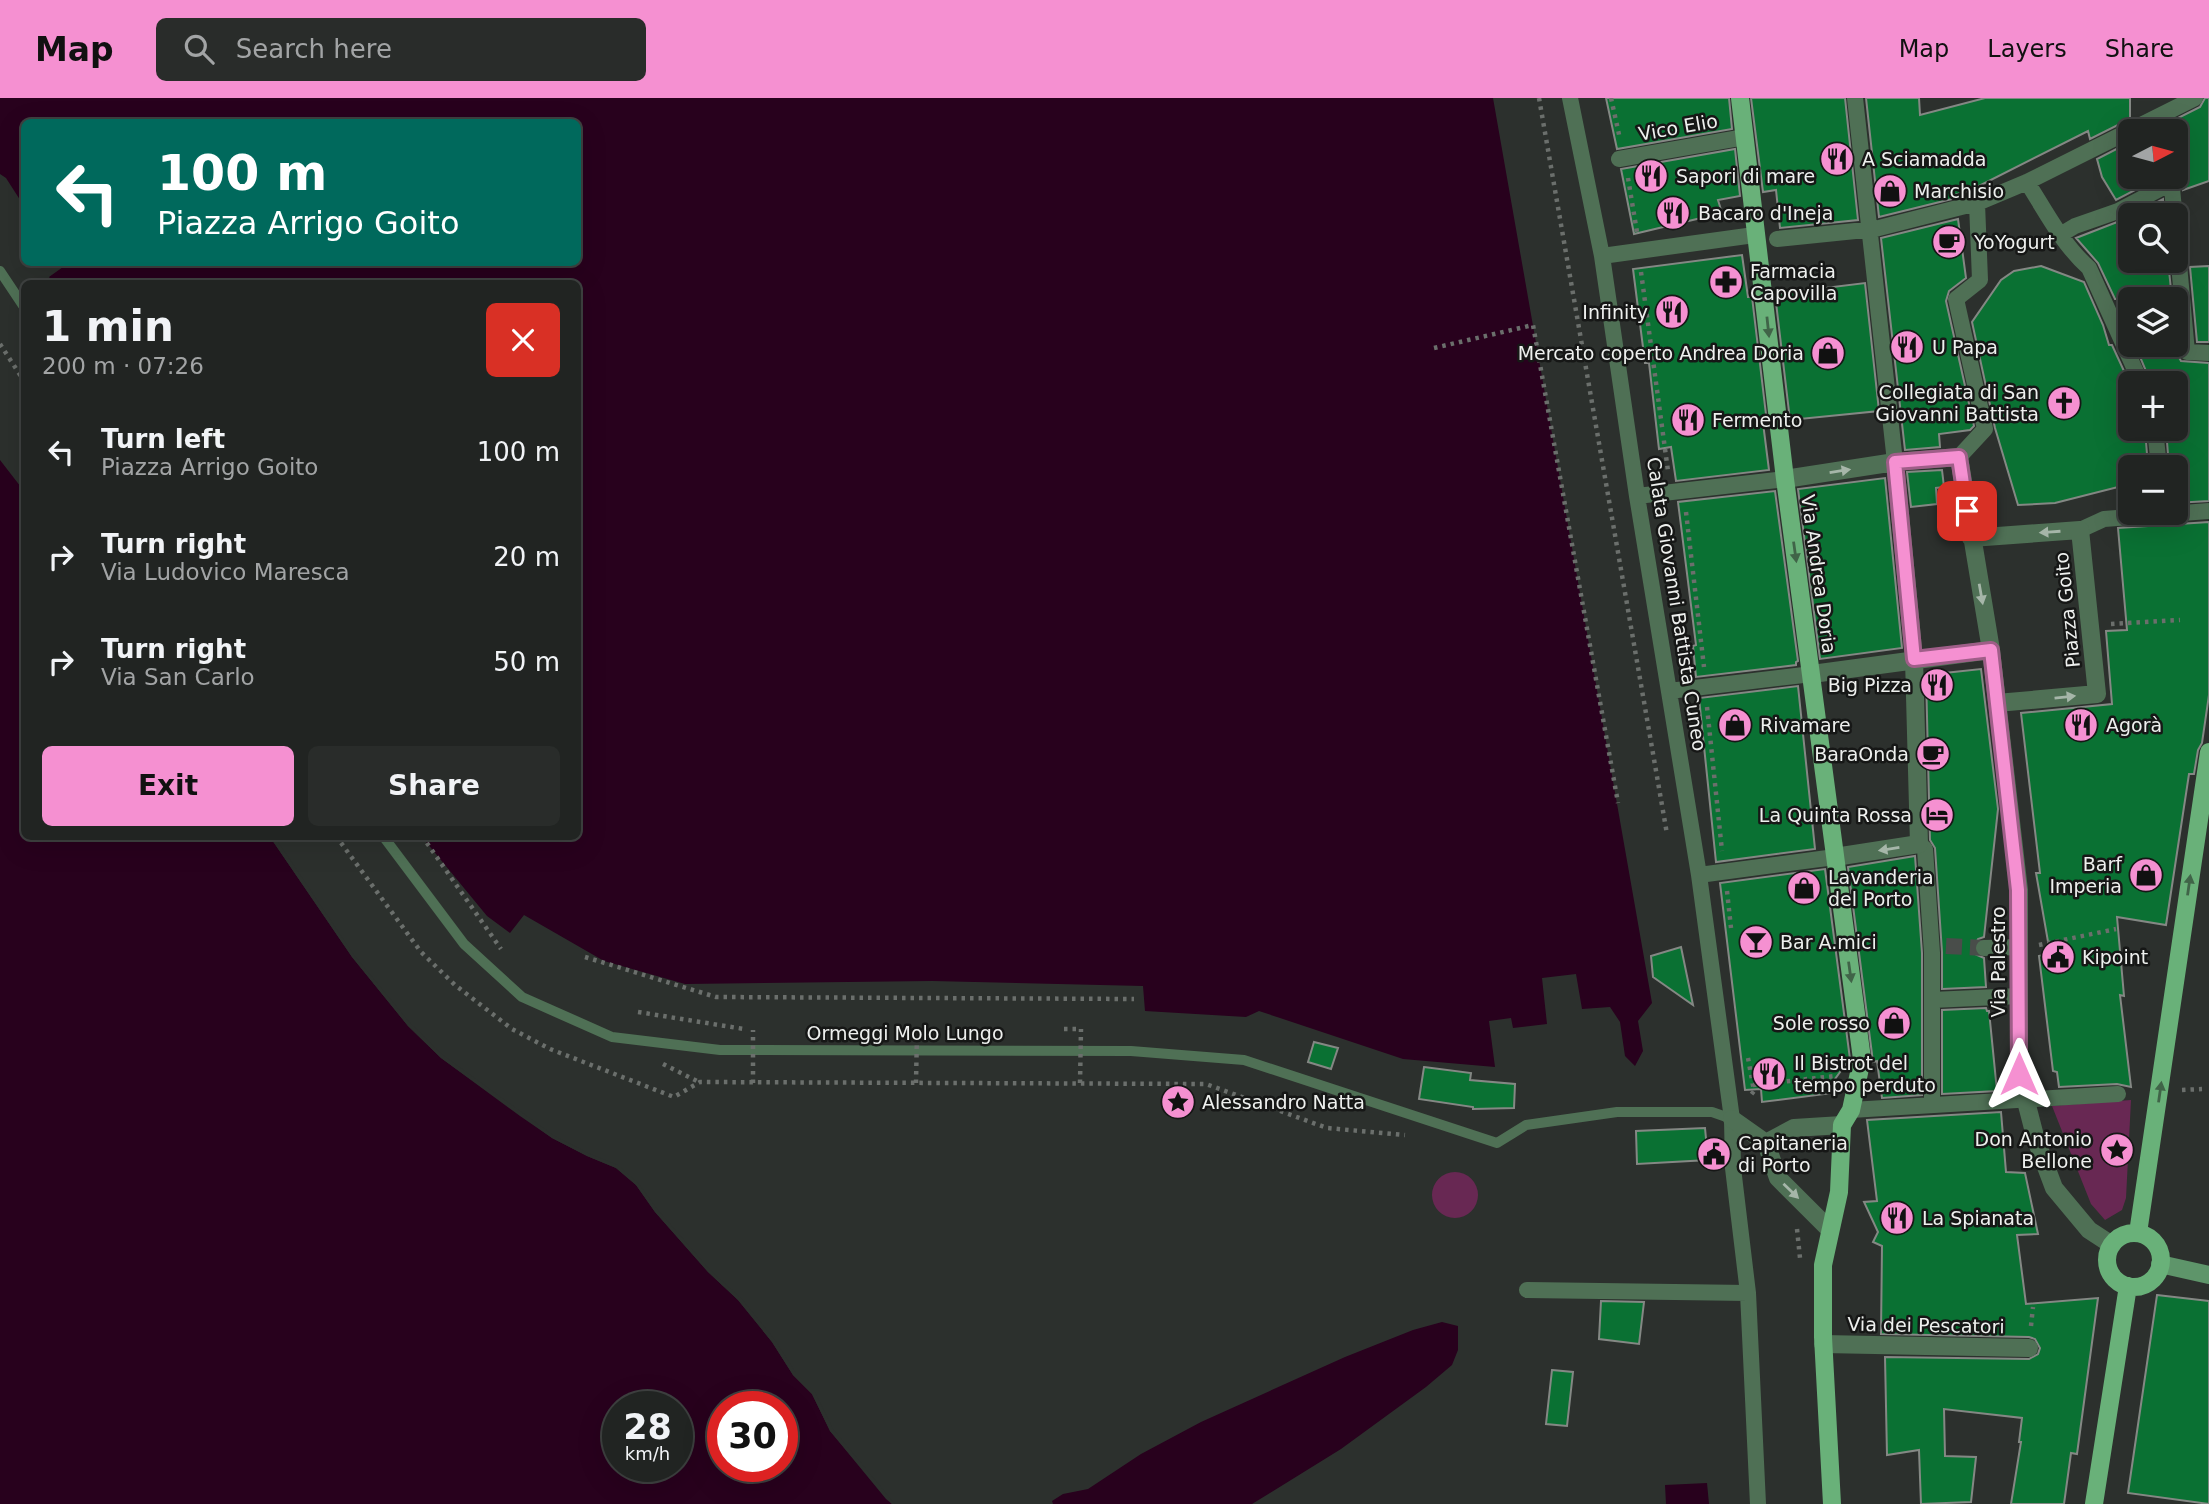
<!DOCTYPE html>
<meta charset="utf-8">
<style>
body{margin:0;font-family:"DejaVu Sans",sans-serif;background:#292c2a;color:#f1f3f6;height:100vh;display:flex;flex-direction:column;font-size:26px;white-space:nowrap}
*{box-sizing:border-box;margin:0}
p{font-size:23px;color:#a2a4a5}
.icon{flex:none;width:38px;height:38px;fill:none;stroke:currentColor;stroke-width:2;stroke-linecap:round;stroke-linejoin:round}
.map{position:relative;flex:1;overflow:hidden}
.side{position:absolute;left:21px;top:182px;width:560px;height:560px;display:flex;flex-direction:column;background:#212422;border-radius:10px;box-shadow:0 7px 28px #0002,0 0 0 2px #3e4140}
.side>*{flex:none}
.guide{position:absolute;left:21px;top:21px;width:560px;height:147px;border-radius:10px;box-shadow:0 7px 28px #0002,0 0 0 2px #3e4140;background:#00695c;color:#fff;overflow:hidden}
.needle{width:46px;rotate:84deg}
.buttons{position:absolute;left:2118px;top:21px;display:grid;gap:14px}
.buttons a{display:grid;place-items:center;width:70px;height:70px;border-radius:10px;background:#212422;box-shadow:0 7px 28px #0002,0 0 0 2px #3e4140;font-size:35px}
.speed{position:absolute;left:602px;top:1293px;display:flex;gap:14px;font-size:35px;font-weight:700;text-align:center}
.speed>*{display:grid;place-content:center;width:91px;height:91px;border-radius:50%;background:#212422;box-shadow:0 7px 28px #0002,0 0 0 2px #3e4140;line-height:1}
.speed small{font-size:18px;font-weight:400}
.speed .limit{border:10px solid #d22;background:#fff;color:#111}
.pin{position:absolute;display:grid;place-items:center;width:60px;height:60px;color:#fff;margin:-30px;border-radius:14px;box-shadow:0 4px 10px #0006}
.me{position:absolute;width:77px;margin:-38px;rotate:0deg;stroke-linejoin:round;filter:drop-shadow(0 0 5px #0008)}
.turn{display:flex;align-items:center;gap:24px;height:147px;padding:0 21px;font-size:32px}
.turn .icon{width:91px;height:91px;stroke-width:2.5}
.turn b{display:block;font-size:49px;line-height:60px}
.round{display:grid;place-items:center;flex:none;width:74px;height:74px;border-radius:10px;background:#292c2a}
.summary{display:flex;align-items:center;justify-content:space-between;height:119px;padding:0 21px}
h1{font-size:42px;font-weight:800;line-height:52px}
.button{display:flex;gap:14px;margin-top:auto;padding:14px 21px}
.button a{flex:1;height:80px;border-radius:10px;background:#f590d1;color:#111;font-size:28px;font-weight:800;line-height:80px;text-align:center}
.button a+a{background:#292c2a;color:#f1f3f6}
ul{padding:0;list-style:none}
li{display:flex;align-items:center;gap:21px;height:105px;padding:0 21px}
li div{flex:1}
li b{display:block;font-size:26px}
li em{font-style:normal}
header{display:flex;align-items:center;gap:42px;box-sizing:border-box;height:98px;padding:0 35px;background:#f590d1;color:#111}
header strong{font-size:33px}
nav{display:flex;gap:38px;margin-inline-start:auto;font-size:24px}
.search{width:490px;height:63px;background:#292c2a;display:flex;align-items:center;gap:18px;box-sizing:border-box;padding:0 24px;border-radius:10px;color:#a2a4a5;font-size:26px}
.map>svg:first-child{display:block}
.green{fill:#682853}
.water{fill:#28011d;fill-rule:evenodd}
.pier{fill:#2c302d}
.building{fill:#0a7133;stroke:#848884;stroke-width:2}
.lines{fill:none;stroke-linecap:round;stroke-linejoin:round}
.pedestrian-tunnel{stroke:#494d4a;stroke-width:16;stroke-dasharray:16 8;stroke-linecap:butt}
.path{stroke:#6b6f6c;stroke-width:4.5;stroke-dasharray:3.5 5;stroke-linecap:butt}
.service{stroke:#4f7055;stroke-width:10}
.pedestrian{stroke:#4f7055;stroke-width:16}
.minor{stroke:#4f7055;stroke-width:18}
.secondary{stroke:#5e956a;stroke-width:18}
.primary{stroke:#69b179;stroke-width:18}
.path-bridge{stroke:#6b6f6c;stroke-width:4.5;stroke-dasharray:3.5 5;stroke-linecap:butt}
.oneway{fill:#406448}
.oneway2{fill:#a6b6a9}
.route-casing{stroke:#9f5e88;stroke-width:18}
.route{stroke:#f590d1;stroke-width:12}
.labels{text-anchor:middle;stroke-width:5;stroke-linejoin:round;paint-order:stroke}
.street-label{font-size:19px;fill:#eef0ee;stroke:#161716}
.poi-label{font-size:19px;fill:#eef0ee;stroke:#161716;text-anchor:start}
</style>
<header>
<strong>Map</strong>
<div class="search"><svg class="icon" aria-label="search" viewBox="0 0 24 24"><circle cx="10" cy="10" r="6"/><path d="M15 15l6 6"/></svg>Search here</div>
<nav><a>Map</a><a>Layers</a><a>Share</a></nav>
</header>
<div class="map">
<svg width="2209" height="1406" viewBox="0 0 2209 1406">
<rect width="100%" height="100%" fill="#2c302d"/>
<!-- green -->
<path class="green" d="M2131 1002 2126 1100 2122 1112 2105 1122 2091 1106 2052 1008Z
M1432 1097a23 23 0 1 1 46 0a23 23 0 1 1-46 0Z"/>
<!-- water -->
<path class="water" d="M0 0H1493L1652 905 1638 923 1643 953 1635 968 1625 958 1620 924 1610 909 1582 911 1576 876 1542 880 1547 926 1513 930 1511 920 1489 923 1495 969 1403 961 1259 913 1246 919 1145 913 1143 888 932 883 685 886 604 863 524 817 510 835 487 818 422 739 578 738V186H54L49 179 63 169 61 164H578V24H24V108L6 80 0 76Z
M0 362 24 393V738L270 739 352 859 408 928 441 960 552 1040 587 1058 616 1070 636 1087 655 1114 708 1174 738 1202 772 1244 793 1277 812 1296 830 1333 892 1406H0ZM618 1309H677V1368H618ZM723 1309H782V1368H723Z
M1442 1224 1458 1228V1252L1452 1267 1426 1289 1341 1351 1252 1406H1053L1052 1403 1063 1396 1088 1391 1141 1356 1201 1324 1345 1259 1413 1232Z
M1707 1385 1709 1406H1666L1665 1387Z"/>
<!-- pier -->
<path class="pier" d="M274 738 354 857 411 926 443 957 553 1037 588 1055 618 1067 638 1085 658 1112 710 1172 741 1200 775 1242 796 1275 815 1294 833 1331 895 1406H892L886 1401 830 1333 812 1296 793 1277 772 1244 738 1202 708 1174 655 1114 636 1087 616 1070 587 1058 552 1040 520 1018 441 960 408 928 352 859 270 739Z"/>
<!-- building -->
<path class="building" d="M1606 0H1729L1732 31 1617 51Z
M1751 0H1845L1858 122 1780 130 1776 92 1763 94Z
M1866 0H1919L1920 17 1985 0H2130V21L2090 41 2088 33 1971 92 1955 97 1956 100 1879 119Z
M2205 0H2209V83L2183 92V80L2175 69V33H2166L2164 27 2200 9Z
M2130 44V79H2160L2116 102 2102 79 2097 61Z
M1735 51 1740 98 1718 102 1722 115 1634 136 1621 71Z
M2163 101 2164 117H2132Z
M2130 119V163H2168L2172 201H2115L2098 165 2076 140Z
M1958 121 1966 180 1949 193 1946 203 1974 328 1970 332 1939 336 1940 349 1905 352 1881 140Z
M1742 157 1748 199H1752L1767 325H1763L1769 372 1676 383 1671 349 1659 351 1649 265H1645L1633 171Z
M2041 168 2084 184 2103 227 2109 247H2112L2130 286V331H2145L2148 369H2130V386L2055 405 2018 407 1995 330 1972 224 2001 182 2014 173Z
M2209 168V244H2197L2190 169Z
M1865 185 1879 313 1790 322 1775 196Z
M2175 241 2177 256 2181 263 2209 265V403L2175 405V369H2169L2166 331H2175V285H2151L2135 247H2175Z
M1942 372 1944 389 1936 390 1937 406 1911 409 1907 374Z
M1885 380 1902 550 1820 561 1798 391Z
M1775 393 1798 563 1796 564V567L1696 579 1693 548 1696 547 1678 404Z
M2209 424V597L2202 645 2198 652 2194 676H2189L2166 827 2117 819 2124 898 2120 897 2131 989 2117 986 2059 989 2057 974 2053 973 2039 858 2050 855 2036 775H2040L2021 615 2112 606 2106 533 2127 532 2118 430Z
M1981 571 1998 711 1984 839 1978 841 1974 850 1975 856 1984 860 1986 889 1942 891V854L1935 750 1930 742 1926 577Z
M1798 588 1815 751 1716 764 1699 600Z
M1915 758 1922 855V997L1882 1000 1877 963 1873 964 1848 769Z
M1825 771 1850 961 1849 966H1846L1832 985 1833 995 1762 1004 1761 991 1745 992 1720 785Z
M1681 849 1693 907 1653 879 1651 858Z
M1986 910 1987 913H1989L1997 993 1942 996V912Z
M1314 944 1338 950 1331 971 1308 964Z
M1424 969 1471 975 1470 982 1515 986 1514 1010 1473 1011V1009L1419 1001Z
M2001 1014 2006 1074 2025 1075 2038 1136 2017 1137 2026 1206 2098 1200 2077 1356 2071 1355 2064 1406H2011L2021 1344H2019L2022 1320 1944 1311 1945 1358 1976 1359 1971 1404 1921 1406 1919 1352 1887 1357 1885 1259 2029 1261 2038 1256 2040 1250 2035 1241 2029 1239 1881 1236 1882 1148 1873 1144 1878 1134 1864 1104 1877 1103 1867 1022Z
M1705 1030 1708 1062 1637 1066 1636 1033Z
M2157 1197 2209 1203V1406L2128 1395Z
M1601 1203 1644 1204 1639 1246 1599 1241Z
M1552 1272 1573 1274 1567 1328 1546 1326Z"/>
<g class="lines">
<!-- pedestrian-tunnel -->
<path class="pedestrian-tunnel" d="M1946 848 1984 850"/>
<!-- path -->
<path class="path" d="M1539 0 1667 736
M1611 0 1620 41
M1628 80 1637 134
M1641 174 1668 373
M0 246 24 283
M1434 250 1533 227 1618 705
M1686 414 1704 569
M2111 526 2180 522
M1707 609 1722 753
M336 738 421 854 455 887 512 931 550 951 674 999 700 984 1206 986 1327 1030 1405 1037
M422 738 501 851
M1727 793 1731 830
M2039 847 2116 831
M585 859 716 899 1134 901
M638 914 744 931
M1064 931H1081
M1748 960 1754 993 1750 998
M663 966 699 984
M1753 987 1835 978
M2182 992 2202 991
M1797 1131 1800 1160
M2031 1228 2033 1209"/>
<!-- service -->
<path class="service" d="M0 173 24 209
M383 738 464 846 522 899 612 939 720 952 1131 953 1244 962 1497 1045 1526 1027 1617 1014H1712L1732 1021"/>
<!-- pedestrian -->
<path class="pedestrian" d="M1570 0 1602 158 1637 398 1699 777 1732 1021 1733 1070 1748 1195 1758 1406
M1855 0 1895 364
M1619 61 1745 39
M2171 79 2187 254 2209 255
M2027 84C2046 114 2063 147 2089 170L2141 285
M2060 137 2075 128 2118 113 2173 84
M1777 141 1875 131 1977 105 2027 84 2195 0
M1602 158 1747 138
M2155 331 2159 369
M1959 359 1985 331 1956 201 1980 182 1977 105
M1637 398 1785 381
M2080 432 2104 421 2209 413
M1669 593 1812 576
M1919 746 1925 751 1932 855V1005
M1699 777 1835 759
M1984 850 2020 849
M1932 902 2019 898
M1851 1012 2118 996
M1527 1192 1748 1195"/>
<!-- minor -->
<path class="minor" d="M1785 381 1895 364 1959 359 1991 552 2019 792V976L2036 1042 2054 1090 2089 1132 2112 1147
M1971 440 2080 432 2097 596 1997 605
M1812 576 1991 552
M1835 759 1919 746 1914 561 1895 364
M1732 1021 1766 1045
M1766 1045 1778 1080 1830 1132
M1766 1045 1794 1030 1842 1027
M1823 1246 2029 1250"/>
<!-- secondary -->
<path class="secondary" d="M2160 1166 2209 1177"/>
<!-- primary -->
<path class="primary" d="M1740 0 1785 381 1862 961 1851 1012 1842 1027 1839 1094 1823 1167V1239L1832 1406
M2138 1135 2209 654
M2107 1162a27 27 0 1 1 54 0a27 27 0 1 1-54 0Z
M2094 1406 2128 1188"/>
<!-- path-bridge -->
<path class="path-bridge" d="M753 985V932
M916 985 917 934
M1080 985 1081 931"/>
</g>
<!-- one-way arrows -->
<defs><path id="oneway-solid" d="M-6-.8H1V-3.2L6.5 0L1 3.2V.8H-6Z" transform="scale(1.75)"/></defs>
<g class="oneway">
<use href="#oneway-solid" transform="translate(1768 229) rotate(84)"/>
<use href="#oneway-solid" transform="translate(1795 454) rotate(82)"/>
<use href="#oneway-solid" transform="translate(2189 787) rotate(-82)"/>
<use href="#oneway-solid" transform="translate(1850 874) rotate(82)"/>
<use href="#oneway-solid" transform="translate(2160 994) rotate(-82)"/>
</g>
<g class="oneway2">
<use href="#oneway-solid" transform="translate(1840 373) rotate(-9)"/>
<use href="#oneway-solid" transform="translate(2050 434) rotate(176)"/>
<use href="#oneway-solid" transform="translate(1981 496) rotate(80)"/>
<use href="#oneway-solid" transform="translate(2065 599) rotate(-6)"/>
<use href="#oneway-solid" transform="translate(1889 751) rotate(171)"/>
<use href="#oneway-solid" transform="translate(1791 1093) rotate(44)"/>
</g>
<g class="lines">
<!-- route casing -->
<g class="route-casing">
<path id="route" d="M1967 413 1959 359 1895 364 1914 561 1991 552 2018 792 2019 976"/>
</g>
<!-- route -->
<use href="#route" class="route"/>
</g>
<!-- icons -->
<defs>
<g id="restaurant-disc" transform="scale(1.75)"><circle r="9.5" fill="#f590d1" stroke="#161716"/><path d="M-5-6h1v4h1v-4h1v4h1v-4h1v5L-1.5 .5V6h-2V.5L-5-1ZM5-6V6H3V1.5H1.5Q1.5-4 5-6Z" fill="#111"/></g>
<g id="shop-disc" transform="scale(1.75)"><circle r="9.5" fill="#f590d1" stroke="#161716"/><path d="M-5-2.5h2.3a2.7 3.5 0 0 1 5.4 0H5L5.5 6h-11ZM-1.5-2.5h3a1.5 2.3 0 0 0-3 0Z" fill="#111"/></g>
<g id="cafe-disc" transform="scale(1.75)"><circle r="9.5" fill="#f590d1" stroke="#161716"/><path d="M-5.5-4.5H6V0H3Q3 3.5 0 3.5H-2.5Q-5.5 3.5-5.5 0ZM3-3.2v2h1.7v-2ZM-6 4.5H4V6H-6Z" fill="#111"/></g>
<g id="pharmacy-disc" transform="scale(1.75)"><circle r="9.5" fill="#f590d1" stroke="#161716"/><path d="M-2-6h4v4h4v4h-4v4h-4v-4h-4v-4h4Z" fill="#111"/></g>
<g id="church-disc" transform="scale(1.75)"><circle r="9.5" fill="#f590d1" stroke="#161716"/><path d="M-1.2-6h2.4v3.5h3.3v2.4h-3.3V6h-2.4V-.1h-3.3v-2.4h3.3Z" fill="#111"/></g>
<g id="hotel-disc" transform="scale(1.75)"><circle r="9.5" fill="#f590d1" stroke="#161716"/><path d="M-6-4.5h1.5V1H6V5H4.5V3h-9V5H-6ZM-4 0a1.8 1.8 0 1 1 3.6 0ZM.5 0V-2.5h3Q6-2.5 6 0Z" fill="#111"/></g>
<g id="bar-disc" transform="scale(1.75)"><circle r="9.5" fill="#f590d1" stroke="#161716"/><path d="M-6-5H6L.8 .8V4.5H3.5V6h-7V4.5H-.8V.8Z" fill="#111"/></g>
<g id="civic-disc" transform="scale(1.75)"><circle r="9.5" fill="#f590d1" stroke="#161716"/><path d="M-.6-6.5H3V-4.5H.6V-3L4-1V1h2V6H-6V1h2V-1L-.6-3ZM-1.2 2.5V6h2.4V2.5Z" fill="#111"/></g>
<g id="sight-disc" transform="scale(1.75)"><circle r="9.5" fill="#f590d1" stroke="#161716"/><path d="M0-6L1.8-2.2L6-1.7L2.9 1.2L3.7 5.4L0 3.3L-3.7 5.4L-2.9 1.2L-6-1.7L-1.8-2.2Z" fill="#111"/></g>
</defs>
<g fill-rule="evenodd">
<use href="#restaurant-disc" x="1837" y="61"/>
<use href="#restaurant-disc" x="1651" y="78"/>
<use href="#shop-disc" x="1890" y="93"/>
<use href="#restaurant-disc" x="1673" y="115"/>
<use href="#cafe-disc" x="1949" y="144"/>
<use href="#pharmacy-disc" x="1726" y="184"/>
<use href="#restaurant-disc" x="1672" y="214"/>
<use href="#restaurant-disc" x="1907" y="249"/>
<use href="#shop-disc" x="1828" y="255"/>
<use href="#church-disc" x="2064" y="305"/>
<use href="#restaurant-disc" x="1688" y="322"/>
<use href="#restaurant-disc" x="1937" y="587"/>
<use href="#shop-disc" x="1735" y="627"/>
<use href="#restaurant-disc" x="2081" y="627"/>
<use href="#cafe-disc" x="1933" y="656"/>
<use href="#hotel-disc" x="1937" y="717"/>
<use href="#shop-disc" x="2146" y="777"/>
<use href="#shop-disc" x="1804" y="790"/>
<use href="#bar-disc" x="1756" y="844"/>
<use href="#civic-disc" x="2058" y="859"/>
<use href="#shop-disc" x="1894" y="925"/>
<use href="#restaurant-disc" x="1769" y="976"/>
<use href="#sight-disc" x="1178" y="1004"/>
<use href="#sight-disc" x="2117" y="1052"/>
<use href="#civic-disc" x="1714" y="1056"/>
<use href="#restaurant-disc" x="1897" y="1120"/>
</g>
<g class="labels">
<!-- street labels -->
<g class="street-label">
<text transform="translate(1678 29) rotate(-10)" y="7">Vico Elio</text>
<text transform="translate(1819 476) rotate(82)" y="7">Via Andrea Doria</text>
<text transform="translate(1677 506) rotate(81)" y="7">Calata Giovanni Battista Cuneo</text>
<text transform="translate(2067 512) rotate(-96)" y="7">Piazza Goito</text>
<text transform="translate(1998 864) rotate(-90)" y="7">Via Palestro</text>
<text x="905" y="942">Ormeggi Molo Lungo</text>
<text transform="translate(1926 1227) rotate(1)" y="7">Via dei Pescatori</text>
</g>
<!-- poi labels -->
<g class="poi-label">
<text x="1862" y="68">A Sciamadda</text>
<text x="1676" y="85">Sapori di mare</text>
<text x="1914" y="100">Marchisio</text>
<text x="1698" y="122">Bacaro d'Ineja</text>
<text x="1974" y="151">YoYogurt</text>
<text x="1750" y="180">Farmacia<tspan x="1750" dy="22">Capovilla</tspan></text>
<text x="1648" y="221" text-anchor="end">Infinity</text>
<text x="1932" y="256">U Papa</text>
<text x="1804" y="262" text-anchor="end">Mercato coperto Andrea Doria</text>
<text x="2039" y="301" text-anchor="end">Collegiata di San<tspan x="2039" dy="22">Giovanni Battista</tspan></text>
<text x="1712" y="329">Fermento</text>
<text x="1912" y="594" text-anchor="end">Big Pizza</text>
<text x="1760" y="634">Rivamare</text>
<text x="2106" y="634">Agorà</text>
<text x="1909" y="663" text-anchor="end">BaraOnda</text>
<text x="1912" y="724" text-anchor="end">La Quinta Rossa</text>
<text x="2122" y="773" text-anchor="end">Barf<tspan x="2122" dy="22">Imperia</tspan></text>
<text x="1828" y="786">Lavanderia<tspan x="1828" dy="22">del Porto</tspan></text>
<text x="1780" y="851">Bar A.mici</text>
<text x="2082" y="866">Kipoint</text>
<text x="1870" y="932" text-anchor="end">Sole rosso</text>
<text x="1794" y="972">Il Bistrot del<tspan x="1794" dy="22">tempo perduto</tspan></text>
<text x="1202" y="1011">Alessandro Natta</text>
<text x="2092" y="1048" text-anchor="end">Don Antonio<tspan x="2092" dy="22">Bellone</tspan></text>
<text x="1738" y="1052">Capitaneria<tspan x="1738" dy="22">di Porto</tspan></text>
<text x="1922" y="1127">La Spianata</text>
</g>
</g>
</svg>
<div class="buttons">
<a><svg class="needle" viewBox="-14 -14 28 28"><path d="M0-13l5 13h-10z" fill="#e53935"/><path d="M0 13l5-13h-10z" fill="#a2a4a5"/></svg></a>
<a><svg class="icon" aria-label="search" viewBox="0 0 24 24"><circle cx="10" cy="10" r="6"/><path d="M15 15l6 6"/></svg></a>
<a><svg class="icon" aria-label="layers" viewBox="0 0 24 24"><path d="M12 4l9 5-9 5-9-5zM3 14l9 5 9-5"/></svg></a>
<a>+</a>
<a>−</a>
</div>
<div class="speed"><div>28<small>km/h</small></div><div class="limit">30</div></div>
<div class="pin" style="left:1967px;top:413px;background:#d93025"><svg class="icon" aria-label="arrive" viewBox="0 0 24 24"><path d="M6 21V4h12l-3 4 3 4H6"/></svg></div>
<svg class="me" style="left:2019px;top:976px" viewBox="-20 -20 40 40"><path d="M0-17L14 15 0 8-14 15z" fill="#f590d1" stroke="#fff" stroke-width="4"/></svg>
<div class="guide">
<div class="turn"><svg class="icon" aria-label="left" viewBox="0 0 24 24"><path d="M17 20v-9H6M10 6l-5 5 5 5"/></svg><div><b>100 m</b>Piazza Arrigo Goito</div></div>
</div>
<section class="side">
<div class="summary"><div><h1>1 min</h1><p>200 m · 07:26</p></div><a class="round" style="background:#d93025;color:#fff"><svg class="icon" aria-label="close" viewBox="0 0 24 24"><path d="M6 6l12 12M18 6L6 18"/></svg></a></div>
<ul>
<li><svg class="icon" aria-label="left" viewBox="0 0 24 24"><path d="M17 20v-9H6M10 6l-5 5 5 5"/></svg><div><b>Turn left</b><p>Piazza Arrigo Goito</p></div><em>100 m</em></li>
<li><svg class="icon" aria-label="right" viewBox="0 0 24 24"><path d="M7 20v-9h11M14 6l5 5-5 5"/></svg><div><b>Turn right</b><p>Via Ludovico Maresca</p></div><em>20 m</em></li>
<li><svg class="icon" aria-label="right" viewBox="0 0 24 24"><path d="M7 20v-9h11M14 6l5 5-5 5"/></svg><div><b>Turn right</b><p>Via San Carlo</p></div><em>50 m</em></li>
</ul>
<div class="button"><a>Exit</a><a>Share</a></div>
</section>
</div>
